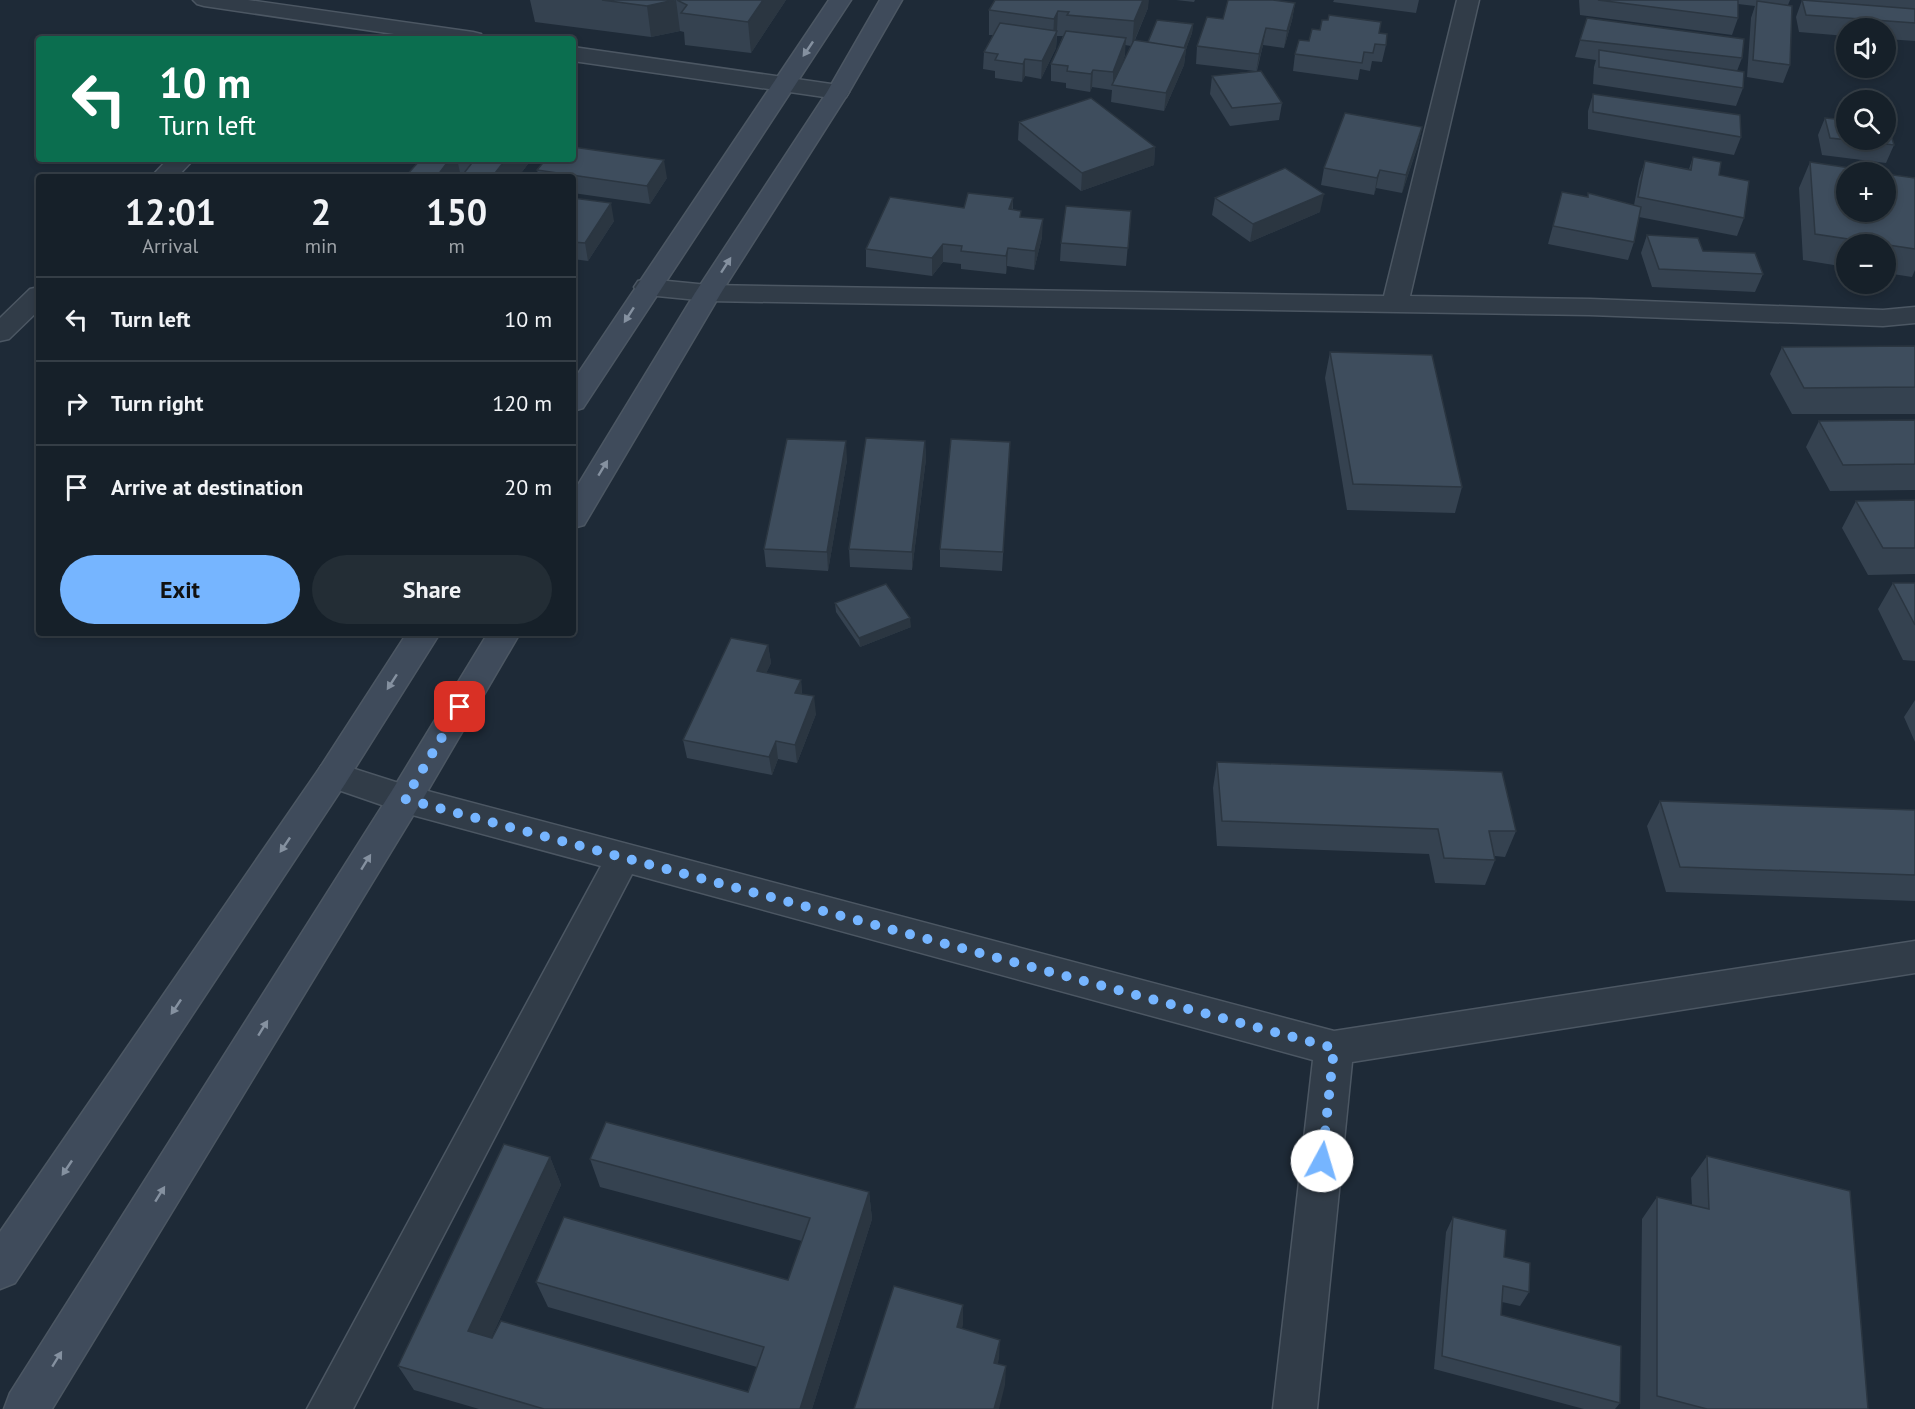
<!DOCTYPE html>
<meta charset="utf-8">
<style>
body{margin:0;font-family:"PT Sans",sans-serif;background:#232d35;color:#f1f3f6;height:100vh;display:flex;flex-direction:column;font-size:22px;white-space:nowrap}
*{box-sizing:border-box;margin:0}
p{font-size:20px;color:#9ea3a8}
.icon{flex:none;width:33px;height:33px;fill:none;stroke:currentColor;stroke-width:2;stroke-linecap:round;stroke-linejoin:round}
.map{position:relative;flex:1;overflow:hidden}
.details{position:absolute;left:36px;top:174px;width:540px;height:462px;display:flex;flex-direction:column;background:#162029;border-radius:6px;box-shadow:0 3px 9px #0003,0 0 0 2px #353e46}
.details>*{flex:none}
.top-card{position:absolute;left:36px;top:36px;width:540px;height:126px;border-radius:6px;box-shadow:0 3px 9px #0003,0 0 0 2px #353e46;background:#0b6e4f;color:#fff;overflow:hidden}
.fabs{position:absolute;left:1836px;top:18px;display:grid;gap:12px}
.fabs a{display:grid;place-items:center;width:60px;height:60px;border-radius:50%;background:#162029;box-shadow:0 3px 9px #0003,0 0 0 2px #353e46;font-size:30px}
.pin{position:absolute;display:grid;place-items:center;width:51px;height:51px;color:#fff;margin:-26px;border-radius:12px;box-shadow:0 3px 9px #0006}
.me{position:absolute;width:66px;margin:-33px;rotate:6deg;stroke-linejoin:round;filter:drop-shadow(0 0 4px #0008)}
.turn{display:flex;align-items:center;gap:21px;height:126px;padding:0 24px;font-size:27px}
.turn .icon{width:78px;height:78px;stroke-width:2.5}
.turn b{display:block;font-size:42px;line-height:51px}
.eta{display:flex;justify-content:space-evenly;align-items:center;height:102px;text-align:center}
.eta b{font-size:36px;font-weight:600;line-height:42px}
.primary-button{display:flex;gap:12px;margin-top:auto;padding:12px 24px}
.primary-button a{flex:1;height:69px;border-radius:36px;background:#76b5ff;color:#111;font-size:24px;font-weight:600;line-height:69px;text-align:center}
.primary-button a+a{background:#232d35;color:#f1f3f6}
ul{padding:0;list-style:none}
li{display:flex;align-items:center;gap:18px;height:84px;padding:0 24px;border-top:2px solid #353e46}
li div{flex:1}
li b{display:block;font-size:22px}
li em{font-style:normal}
.map>svg:first-child{display:block}
.lines{fill:none;stroke-linecap:round;stroke-linejoin:round}
.street-casing{stroke:#4c5763;stroke-width:3}
.secondary-casing{stroke:#4c5763;stroke-width:3}
.street{fill:#313c48;fill-rule:evenodd}
.secondary{fill:#3f4b5b;fill-rule:evenodd}
.wall{fill:#354250;fill-rule:evenodd}
.shaded-wall{fill:#2b3641}
.building{fill:#3e4d5d;stroke:#2b3641;stroke-width:1.5}
.oneway{fill:#8591a0}
.route{stroke:#76b5ff;stroke-width:10;stroke-dasharray:0 18}
</style>
<div class="map">
<svg width="1915" height="1409" viewBox="0 0 1915 1409">
<rect width="100%" height="100%" fill="#1e2a37"/>
<g class="lines">
<!-- street casing -->
<g class="street-casing">
<path id="street" d="M193 0H248L473 32 481 34 484 39H428L204 6 197 4Z
M1457 0H1479L1410 296 1590 299 1883 310 1915 307V323L1883 326 1590 315 708 301 647 295 638 293 634 287 638 281 647 279 708 285 1384 296Z
M573 47 838 85 846 87 849 92 846 97 838 99 573 61Z
M168 159H194L177 177H151Z
M39 287V310L9 339 0 341V318L30 289Z
M333 762 405 785 1334 1031 1915 941V973L1352 1062 1317 1409H1273L1313 1060 632 874 353 1409H307L601 866 405 813 321 784 316 775 321 766Z"/>
</g>
<!-- secondary casing -->
<g class="secondary-casing">
<path id="secondary" d="M829 0H851L583 408 573 411V381Z
M880 0H902L849 92 721 293 584 525 573 528V493L695 293 827 92Z
M407 633H440L345 784 15 1283 0 1289V1232L321 766Z
M488 633H520L417 809 52 1409H4L10 1393 393 789Z"/>
</g>
<!-- street -->
<use href="#street" class="street"/>
<!-- secondary -->
<use href="#secondary" class="secondary"/>
</g>
<!-- wall -->
<path class="wall" d="M530 0H786L751 53 685 45 684 32 680 31 651 37 535 22Z
M1176 0H1195L1194 2Z
M1334 0H1419L1416 13 1333 2Z
M1579 0H1790L1788 5 1790 65 1783 83 1747 77 1751 18 1755 6 1738 4V18L1732 35 1580 15Z
M1802 0H1915V41L1886 39V28H1846V36L1799 32 1796 17Z
M1295 3 1292 20 1284 48 1263 45 1257 71 1282 103 1279 120 1230 126 1210 94 1212 76 1255 71 1196 64 1197 46 1223 19Z
M1148 8 1135 40 1148 42 1193 24 1192 33 1186 49 1184 65 1164 111 1111 102 1112 90 1092 87 1090 92 1066 88V83L1051 81V64L1063 36H1057L1056 48 1041 79 1025 76 1022 82 995 78V71L983 69 984 52 993 35H989V10ZM1125 45 1131 46 1120 69 1125 55Z
M1587 18 1742 58 1737 71 1743 88 1736 106 1593 84 1594 67 1596 60 1575 57Z
M1320 30 1379 33 1386 45 1382 62 1372 61 1370 71 1360 69 1358 80 1293 71 1295 54Z
M1593 94 1741 137 1734 155 1588 129V111Z
M1825 118 1894 145 1886 163 1822 155 1818 135Z
M1019 122 1155 147 1154 165 1081 191 1018 140Z
M1422 127 1418 145 1402 193 1376 188 1374 195 1321 185 1324 168Z
M1693 157 1719 175 1744 218 1737 236 1639 217 1634 242 1628 260 1548 244 1562 192 1634 205 1639 179 1645 161 1689 169Z
M421 159H527L528 164 518 177H405Z
M1810 162 1915 178V270L1912 277 1886 273V244H1846V267L1803 260 1799 188Z
M537 170 667 178 650 204 573 193V177H539Z
M573 198 614 221 588 261 573 259Z
M1013 198V210L1021 211V217L1042 237 1034 270 1007 266 1006 274 961 269V264L943 262 932 276 866 267V249L964 208Z
M1215 198 1320 212 1250 242 1212 215Z
M1131 211 1126 266 1060 261 1061 243Z
M1647 235 1763 274 1755 292 1652 287 1641 253Z
M1915 346V414H1792L1770 374 1782 347Z
M1330 352 1462 487 1455 513 1347 510 1325 378Z
M1915 420V490L1830 491 1806 447 1819 421Z
M925 441 926 459 912 570 850 567 849 549Z
M847 460 828 571 766 567 764 549Z
M1009 460 1002 571 940 567V549Z
M1915 500V574L1868 575 1842 528 1856 501Z
M1893 583H1915V661L1903 660 1878 609Z
M835 603 911 627 860 647 836 612Z
M768 645 771 663 766 673 801 680 802 694 816 714 797 763 778 759 772 775 687 758 683 740Z
M1915 700V742L1904 717Z
M1217 762 1516 831 1505 857 1495 856V860L1485 885 1435 883 1429 854 1217 846 1213 788Z
M1660 801 1915 810V901L1666 892 1647 826Z
M1707 1156 1868 1409H1640L1642 1219 1657 1197 1692 1206 1691 1178Z
M550 1157 561 1185 491 1338 748 1392 757 1367 548 1307 536 1282 788 1280 802 1241 600 1187 590 1159 869 1192 872 1219 812 1409H479L414 1390 398 1366Z
M1453 1217 1504 1257 1529 1292 1520 1306 1502 1302 1501 1315 1620 1403 1615 1409H1584L1434 1369 1446 1232Z"/>
<!-- shaded-wall -->
<path class="shaded-wall" d="M676 0 680 31 651 37 647 6Z
M763 0H786L751 53 748 22Z
M1143 0H1149L1148 8 1132 46 1134 21Z
M1295 3 1292 20 1284 48 1287 31Z
M1058 11 1056 48 1041 79 1042 61 1053 39 1054 19Z
M1193 24 1192 33 1186 49 1184 65 1164 111 1166 93Z
M1266 28 1263 45 1256 72 1259 54Z
M1126 38 1125 55 1114 85H1113V72Z
M1025 59V76L1022 82 1023 64Z
M1093 70 1092 87 1090 92 1091 74Z
M1422 127 1418 145 1402 193 1406 175Z
M1155 147 1154 165 1081 191 1082 173Z
M450 159H457L461 177H437Z
M506 159H527L528 164 518 177H492Z
M664 160 667 178 650 204 647 186Z
M1380 170 1376 188 1374 195 1377 178Z
M1324 194 1320 212 1250 242 1253 224Z
M1013 198 1012 216 1009 209Z
M611 203 614 221 588 261 585 243Z
M1043 219 1042 237 1034 270 1035 251Z
M943 244V262L932 276V258Z
M1008 248 1007 266 1006 274V256Z
M846 441 847 460 828 571 827 552Z
M925 441 926 459 912 570V552Z
M910 618 911 627 860 647 859 638Z
M768 645 771 663 759 689 757 671Z
M801 680 802 698 795 693Z
M814 696 816 714 797 763 795 745Z
M776 741 778 759 772 775 769 757Z
M550 1157 561 1185 483 1356 468 1331Z
M869 1192 872 1219 812 1409H800Z
M963 1305V1325L957 1347V1327Z
M1000 1340 999 1359 993 1382 994 1363Z
M1006 1366 1005 1385 999 1409H994Z"/>
<!-- building -->
<path class="building" d="M602 0H674L647 6Z
M677 0H763L748 22 681 13 687 5Z
M995 0H1143L1134 21 1067 15 1069 12 1058 11 1054 19 989 10Z
M1228 0H1273L1295 3 1287 31 1266 28 1259 54 1197 46 1207 17 1223 19Z
M1598 0H1738V18Z
M1802 0 1915 9V23L1806 15Z
M1757 1 1792 6 1790 65 1753 60Z
M1329 15 1381 22 1379 33 1387 34 1386 45 1375 44 1373 53 1364 52 1362 63 1295 54 1299 40 1309 41 1312 29 1320 30 1322 20H1328Z
M1587 18 1744 39 1742 58 1580 40Z
M1157 20 1193 24 1184 48 1148 42Z
M1000 23 1057 31 1042 61 1025 59 1023 64 995 60 998 54 984 52Z
M1066 31 1126 38 1113 72 1093 70 1091 74 1067 71 1068 66 1051 64Z
M1134 40 1186 48 1166 93 1112 85Z
M1599 50 1744 72 1743 88 1599 67Z
M1261 71 1282 103 1232 108 1212 76Z
M1593 94 1740 115 1741 137 1593 112Z
M1091 98 1155 147 1082 173 1019 122Z
M1345 113 1422 127 1406 175 1380 170 1377 178 1324 168Z
M1825 118 1846 120V140H1886V124L1888 125 1894 145 1830 138Z
M573 147 664 160 647 186 537 170 546 159H573Z
M1693 157 1721 162 1719 175 1749 181 1744 218 1638 197 1645 161 1691 170Z
M421 159H450L437 176 442 177H405Z
M475 159H506L492 177H461Z
M1810 162 1877 172H1846V212H1886V174L1915 178V249L1815 234Z
M1285 168 1324 194 1253 224 1215 198Z
M189 174 206 177H185Z
M1562 192 1588 197V193L1641 207 1634 242 1553 226Z
M968 193 1013 198 1009 209 1021 211 1020 217 1043 219 1035 251 1008 248 1006 256 961 251 962 246 943 244 932 258 866 249 890 197 964 208Z
M573 198 611 203 585 243 573 242Z
M1066 206 1131 211 1128 248 1061 243Z
M1647 235 1698 238 1703 251 1755 253 1763 274 1659 269Z
M1915 346V387L1804 388 1782 347Z
M1330 352 1432 355 1462 487 1353 484Z
M1915 420V464L1843 465 1819 421Z
M866 438 925 441 912 552 849 549Z
M787 439 846 441 827 552 764 549Z
M951 439 1010 442 1003 552 940 549Z
M1915 500V548H1883L1856 501Z
M1893 583H1915V625Z
M886 584 910 618 859 638 835 603Z
M731 638 768 645 757 671 801 680 795 693 814 696 795 745 776 741 769 757 683 740Z
M1217 762 1502 772 1516 831H1489L1495 860 1444 858 1438 829 1222 821Z
M1660 801 1915 810V875L1680 867Z
M606 1122 869 1192 800 1409H544L398 1366 504 1144 550 1157 468 1331 492 1338 501 1321 748 1392 764 1347 536 1282 564 1217 788 1280 810 1218 590 1159Z
M1707 1156 1850 1191 1868 1409H1707L1657 1396V1197L1709 1209Z
M1453 1217 1506 1230 1504 1257 1530 1263 1529 1292 1503 1286 1501 1315 1621 1346 1620 1403 1442 1356Z
M894 1286 963 1305 957 1327 1000 1340 994 1363 1006 1366 994 1409H854Z"/>
<!-- one-way arrows -->
<defs><path id="oneway-solid" d="M-6-.8H1V-3.2L6.5 0L1 3.2V.8H-6Z" transform="scale(1.5)"/></defs>
<g class="oneway">
<use href="#oneway-solid" transform="translate(808 49) rotate(124)"/>
<use href="#oneway-solid" transform="translate(726 265) rotate(-57)"/>
<use href="#oneway-solid" transform="translate(629 315) rotate(123)"/>
<use href="#oneway-solid" transform="translate(603 468) rotate(-59)"/>
<use href="#oneway-solid" transform="translate(392 682) rotate(123)"/>
<use href="#oneway-solid" transform="translate(285 845) rotate(124)"/>
<use href="#oneway-solid" transform="translate(366 862) rotate(-58)"/>
<use href="#oneway-solid" transform="translate(176 1007) rotate(124)"/>
<use href="#oneway-solid" transform="translate(263 1028) rotate(-58)"/>
<use href="#oneway-solid" transform="translate(67 1168) rotate(124)"/>
<use href="#oneway-solid" transform="translate(160 1194) rotate(-58)"/>
<use href="#oneway-solid" transform="translate(57 1359) rotate(-58)"/>
</g>
<g class="lines">
<!-- route -->
<path class="route" d="M460 707 405 799 1334 1048 1322 1161"/>
</g>
</svg>
<div class="fabs">
<a><svg class="icon" aria-label="sound" viewBox="0 0 24 24"><path d="M4 9h4l5-4v14l-5-4H4zM17 9q2 3 0 6"/></svg></a>
<a><svg class="icon" aria-label="search" viewBox="0 0 24 24"><circle cx="10" cy="10" r="6"/><path d="M15 15l6 6"/></svg></a>
<a>+</a>
<a>−</a>
</div>
<div class="pin" style="left:460px;top:707px;background:#d93025"><svg class="icon" aria-label="arrive" viewBox="0 0 24 24"><path d="M6 21V4h12l-3 4 3 4H6"/></svg></div>
<svg class="me" style="left:1322px;top:1161px" viewBox="-20 -20 40 40"><circle r="19" fill="#fff"/><path d="M0-13L10 11 0 6-10 11z" fill="#76b5ff"/></svg>
<div class="top-card">
<div class="turn"><svg class="icon" aria-label="left" viewBox="0 0 24 24"><path d="M17 20v-9H6M10 6l-5 5 5 5"/></svg><div><b>10 m</b>Turn left</div></div>
</div>
<section class="details">
<div class="eta">
<div><b>12:01</b><p>Arrival</p></div>
<div><b>2</b><p>min</p></div>
<div><b>150</b><p>m</p></div>
</div>
<ul>
<li><svg class="icon" aria-label="left" viewBox="0 0 24 24"><path d="M17 20v-9H6M10 6l-5 5 5 5"/></svg><div><b>Turn left</b></div><em>10 m</em></li>
<li><svg class="icon" aria-label="right" viewBox="0 0 24 24"><path d="M7 20v-9h11M14 6l5 5-5 5"/></svg><div><b>Turn right</b></div><em>120 m</em></li>
<li><svg class="icon" aria-label="arrive" viewBox="0 0 24 24"><path d="M6 21V4h12l-3 4 3 4H6"/></svg><div><b>Arrive at destination</b></div><em>20 m</em></li>
</ul>
<div class="primary-button"><a>Exit</a><a>Share</a></div>
</section>
</div>
